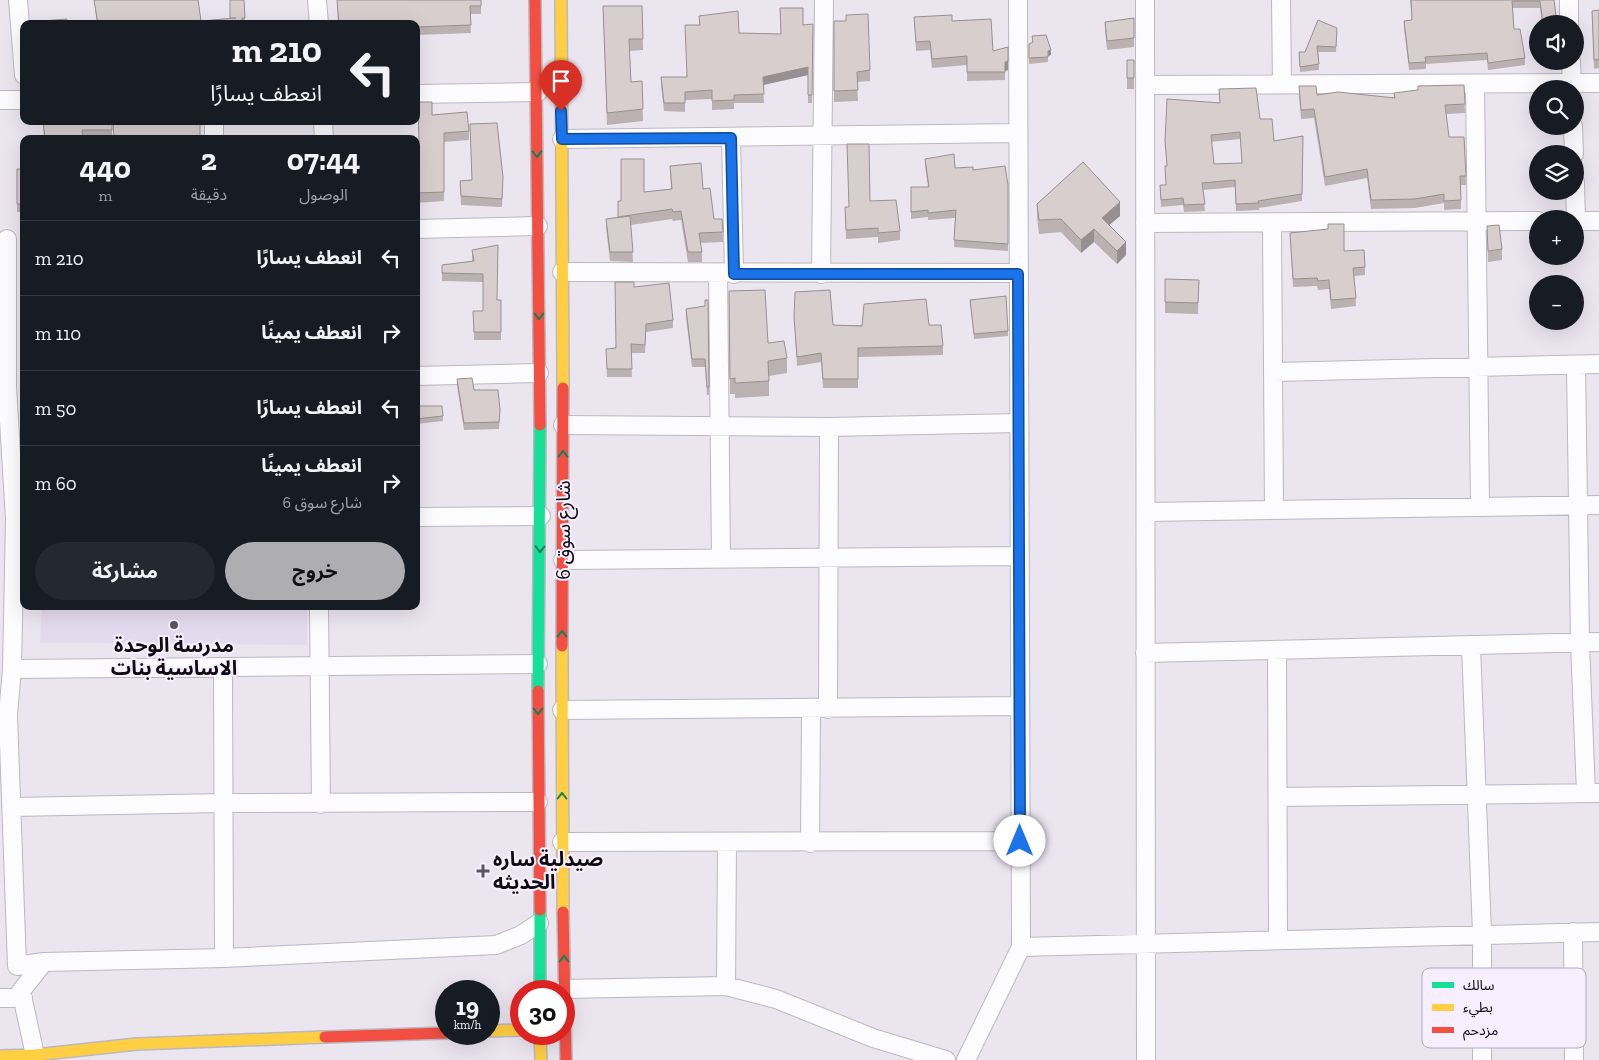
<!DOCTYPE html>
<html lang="ar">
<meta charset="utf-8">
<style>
body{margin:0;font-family:"Zilla Slab","Noto Sans Arabic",serif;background:#242831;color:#f1f3f6;direction:rtl;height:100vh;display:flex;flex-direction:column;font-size:19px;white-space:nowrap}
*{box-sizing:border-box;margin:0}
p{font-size:16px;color:#9ea1a6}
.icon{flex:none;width:28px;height:28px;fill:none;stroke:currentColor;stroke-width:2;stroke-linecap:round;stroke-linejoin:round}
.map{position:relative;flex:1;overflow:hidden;direction:ltr}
.sheet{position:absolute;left:20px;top:135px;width:400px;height:475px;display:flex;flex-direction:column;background:#171b24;border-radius:10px;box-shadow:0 5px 20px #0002;direction:rtl}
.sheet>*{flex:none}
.hud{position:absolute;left:20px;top:20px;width:400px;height:105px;border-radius:10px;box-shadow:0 5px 20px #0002;direction:rtl;background:#171b24;color:#f1f3f6;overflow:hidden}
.controls{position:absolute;left:1529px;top:15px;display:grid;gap:10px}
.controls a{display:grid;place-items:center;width:55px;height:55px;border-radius:50%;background:#171b24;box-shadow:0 5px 20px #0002;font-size:25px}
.speed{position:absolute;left:435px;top:980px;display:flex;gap:10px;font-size:25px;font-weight:700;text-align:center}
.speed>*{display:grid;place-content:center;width:65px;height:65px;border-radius:50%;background:#171b24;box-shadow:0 5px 20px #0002;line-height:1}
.speed small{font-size:12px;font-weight:400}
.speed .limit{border:8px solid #d22;background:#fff;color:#111}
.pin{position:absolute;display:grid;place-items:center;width:42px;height:42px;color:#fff;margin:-51px -21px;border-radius:50% 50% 50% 0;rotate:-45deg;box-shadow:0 0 5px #0007}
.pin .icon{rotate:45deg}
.me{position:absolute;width:55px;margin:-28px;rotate:0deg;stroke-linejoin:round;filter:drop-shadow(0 0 4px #0008)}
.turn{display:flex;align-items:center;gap:18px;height:105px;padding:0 15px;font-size:22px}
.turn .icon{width:65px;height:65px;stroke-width:2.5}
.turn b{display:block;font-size:35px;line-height:42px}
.eta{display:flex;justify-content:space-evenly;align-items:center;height:85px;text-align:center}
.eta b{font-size:30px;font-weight:700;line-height:35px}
.action{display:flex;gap:10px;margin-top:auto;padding:10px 15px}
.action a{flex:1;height:58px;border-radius:30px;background:#aeadb2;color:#111;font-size:20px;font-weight:700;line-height:58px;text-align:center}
.action a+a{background:#242831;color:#f1f3f6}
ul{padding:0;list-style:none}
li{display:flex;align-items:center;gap:15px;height:75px;padding:0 15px;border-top:1px solid #363941}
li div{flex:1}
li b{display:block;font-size:19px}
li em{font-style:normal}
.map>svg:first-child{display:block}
.built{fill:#e4daed}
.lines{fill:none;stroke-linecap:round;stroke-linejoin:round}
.street-casing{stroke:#bcb8c0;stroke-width:20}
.fast-casing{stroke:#bcb8c0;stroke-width:14}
.slow-casing{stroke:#bcb8c0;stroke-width:14}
.jam-casing{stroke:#bcb8c0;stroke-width:14}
.street{stroke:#fcfbfd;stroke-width:18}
.fast{stroke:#16e098;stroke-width:11}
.slow{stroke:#ffcf43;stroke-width:11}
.jam{stroke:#f24e42;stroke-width:11}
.wall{fill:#bbb1b1;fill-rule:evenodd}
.shaded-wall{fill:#989090}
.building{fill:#d9cece;stroke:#989090;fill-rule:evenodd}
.oneway{stroke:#12805b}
.route-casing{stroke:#114b97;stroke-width:12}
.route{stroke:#1a73e8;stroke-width:9}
.poi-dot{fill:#5b575f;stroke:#f7efff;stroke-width:2}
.labels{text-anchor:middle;stroke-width:4;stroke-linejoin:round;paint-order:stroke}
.street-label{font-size:20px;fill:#0e0a11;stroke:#f7efff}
.poi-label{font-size:20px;font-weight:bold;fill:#0e0a11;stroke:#f7efff}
.key{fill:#f7efff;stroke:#b1aab8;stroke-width:1}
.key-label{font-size:14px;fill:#0e0a11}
</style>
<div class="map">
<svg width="1599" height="1060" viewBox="0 0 1599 1060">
<rect width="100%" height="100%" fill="#ebe5f0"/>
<!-- built -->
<path class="built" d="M42 606H307V645L40 643Z"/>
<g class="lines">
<!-- street casing -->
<g class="street-casing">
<path id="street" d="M18 0 24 75
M317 0 319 24
M1145 0 1146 1060
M1281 0 1282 84
M1569 0V24
M1571 61 1572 89
M1475 84 1480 507
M1145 85 1599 83
M416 94 538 92
M0 100H24
M323 121 324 139
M1573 126 1574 154
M731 138 734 274
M214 139V121
M562 139 1018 133
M1575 182 1576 221
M1575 221H1599
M1145 223 1538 221
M1272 223 1274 510
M416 229 538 226
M7 239V387L15 519 12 669 8 715 17 966 44 962 21 991 35 1055
M562 272 1018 273
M718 273 721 559
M821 274 824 0
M1576 365 1580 643 1586 793
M1275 372 1599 364
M416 376 539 373
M563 425 829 427 1019 423
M1146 512 1599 505
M416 517 541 516
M563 560 1019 556
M319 606 321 804
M1471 645 1482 934V1060
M1277 650 1278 940
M1145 653 1599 642
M12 669 538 664
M828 709 829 427
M562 710 1020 706
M1278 797 1599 793
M13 807 223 803 538 802
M562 842 1020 841
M810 843 811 709
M1573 932 1574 1060
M1021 947 1599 932
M224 958 496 945 521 935 539 923
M44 962 224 958 223 667
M726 986 727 842
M564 989 726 986 776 999 873 1038 946 1060
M0 998H23
M966 1060 1021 947 1018 0"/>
</g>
<!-- fast casing -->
<g class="fast-casing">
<path id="fast" d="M538 691 540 425
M540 910V991"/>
</g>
<!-- slow casing -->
<g class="slow-casing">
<path id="slow" d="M561 0 563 388
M562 646 563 912
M489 1031 521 1030
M540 1034 541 1060
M0 1056 35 1055 137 1044 325 1037"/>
</g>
<!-- jam casing -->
<g class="jam-casing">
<path id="jam" d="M535 0 540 425
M562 646 563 388
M538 691 540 910
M563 912 566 1060
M325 1037 446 1033"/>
</g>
<!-- street -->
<use href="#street" class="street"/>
<!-- fast -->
<use href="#fast" class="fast"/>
<!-- slow -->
<use href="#slow" class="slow"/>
<!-- jam -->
<use href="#jam" class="jam"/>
</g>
<!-- wall -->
<path class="wall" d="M94 0H198L201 21 230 18 244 0 245 24H97Z
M337 0H481V14H470L471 33 416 35V24H338Z
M1410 0H1554L1557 24H1542L1540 8H1513L1514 29 1525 58V65L1488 70 1487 60 1426 64V69L1409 70 1404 28V21L1412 20Z
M603 6H642L643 50 629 51 631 82 642 81 643 121 607 125Z
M780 8 803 25 813 24 812 103H808V75L763 85 764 103H734V109L712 110V99L685 100V112L664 111 661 85V77H686L699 25V16L739 33 781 34Z
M1599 10V68L1594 69 1592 11Z
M914 17 952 21 993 51 1008 70 1005 71V80L967 81V65L932 68 930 50 916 51Z
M1134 18V47L1107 50 1105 31V22Z
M834 21 870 70V81L857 82 858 101 834 102Z
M1337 28 1336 52H1318L1319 70 1300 72 1299 52H1305Z
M1032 36 1051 55 1048 56V62L1029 64V44L1032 43Z
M1127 60H1134V89H1127Z
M1464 85 1465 113 1446 114 1449 137H1464L1466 185H1461V209L1444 210V203L1415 208 1371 209 1367 178 1325 186 1314 118 1301 119 1299 95V86L1317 95 1394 98V93Z
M1219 89 1260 119 1274 141 1303 136 1302 201 1259 208V210L1236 211 1235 187 1203 190 1205 211 1184 212 1183 205 1161 207 1160 185H1166L1167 166 1165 141 1220 103ZM1240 139 1242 163 1214 164 1211 142Z
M432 115 469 131V140L444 142V201L416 203V142H419Z
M43 121H112V138L83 137V139H44Z
M925 159 955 168 973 170 1008 185V251L954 247 955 218 928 220V217L911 219V187H928L925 166Z
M670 166 703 189 714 219H722L723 242 700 243 702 252V262H688L681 220 673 221 672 219 631 225 633 262 610 261 606 228V219L618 217 621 201 644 192 671 189Z
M17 169H24V212H17Z
M472 180 503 185 502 207 461 205 460 181Z
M870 201 900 231V240L878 243V237L846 239 845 207H849Z
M1037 204 1120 216 1109 225 1126 255 1117 264 1094 242 1081 253 1061 232 1039 234 1037 217Z
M1487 226 1502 249V260L1488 262Z
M1290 233 1365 267V275L1354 276 1356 306 1331 309 1329 289 1318 290 1317 286 1293 287Z
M472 250 497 300H501V340H474L473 311H483V282L442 281V265L472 261Z
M416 257H417V281H416Z
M1165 279 1199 280 1198 314 1165 313Z
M634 287 673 320V328L646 332 645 353H631L632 377H607L606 349 615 348Z
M729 291 768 343 787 358V373L769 376V396L735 398V394H730Z
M708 300 709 395H707L705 367H692L686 317V309L705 306Z
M970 300 1008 331V336L974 339Z
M794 317 833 325H929L943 346V355L858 357V388H823L821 362 797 366Z
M457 379 474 390 500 417 499 429 464 430 457 386Z
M416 406H442L443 421 416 424Z"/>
<!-- shaded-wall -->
<path class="shaded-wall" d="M1051 50V55L1048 56V51Z
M1008 61V70L1005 71V62Z
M808 67V75L763 85V77Z
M1120 202V216L1102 231V218Z
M1094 229V242L1081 253V240Z
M1126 242V255L1117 264V251Z"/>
<!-- building -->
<path class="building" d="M94 0H198L201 21 236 18H230V0H244L245 18H242V24H98Z
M337 0H481V6H470L471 25 416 27V24H339Z
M1411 0H1554L1557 24H1543L1540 1H1512L1514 29H1520L1525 58 1488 63 1487 53 1425 57 1426 62 1409 63 1404 21 1412 20Z
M603 6H642L643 39H629L631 82 642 81 643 109 607 113Z
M780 8H803V25L813 24 812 95H808V67L763 77 764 94 734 95V100L712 101V90L685 92V103H664L661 77H687L685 25H700L699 16 738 11 739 33 781 34Z
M1599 10V59L1594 60 1592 11Z
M868 14 870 70 857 72 858 90 834 91V21H846V15Z
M952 15V21L991 19 993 51 1008 47V61L1005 62V72H967V56L932 59 930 41 916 42 914 17Z
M1134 18V38L1107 41 1105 22Z
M67 19V24H41V21Z
M1318 20 1337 28 1336 47 1317 46 1319 64 1300 67 1299 52H1305Z
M1046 35 1051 50 1048 51V57L1029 58V44L1033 42 1032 36Z
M1127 60H1134V78H1127Z
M1464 85 1465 104 1445 105 1449 137H1464L1466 176H1460L1461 200 1444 201V194L1415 199 1371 200 1367 169 1325 177 1314 109 1301 110 1299 86H1316L1317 95 1338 92 1395 98 1394 93 1418 90V86Z
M1256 88 1260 119H1272L1274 141 1303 136 1302 194 1258 201 1259 203 1236 204 1235 180 1202 183 1205 204 1184 205 1183 198 1161 200 1160 185H1166L1165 166H1167L1165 141 1167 99 1220 103 1219 89ZM1240 132 1242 163 1214 164 1211 135Z
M418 102H432V115L467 112 469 131 444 133V192L416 193V142H419Z
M43 121H112V130H82L83 139H45Z
M113 121H200V139H114Z
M497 123 503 177 502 199 461 196 460 181 472 180 470 124Z
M847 144H869L870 201 896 200 900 231 878 233V228L846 230 845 207H849Z
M954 154 955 168 973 167V170L1005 166 1008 185V244L954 240 956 210 928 213V210L911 212V187H929L925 159Z
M621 159H644V192L672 189 670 166 701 163 703 189 710 188 714 219H722L723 232 699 233 702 252H688L681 211 673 212 672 209 618 217V201H621Z
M1083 162 1120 202 1102 218 1126 242 1117 251 1094 229 1081 240 1061 219 1039 220 1037 204Z
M17 169H24V204H17Z
M630 216 633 252H610L606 219Z
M1328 224H1344V251L1364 250 1365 267 1353 268 1356 298 1331 300 1329 280 1318 281 1317 278 1293 279 1290 233 1328 229Z
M1499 225 1502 249 1488 251 1487 226Z
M498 245 497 300H501V332H474L473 311H483V274L442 273V265L474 261 472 250Z
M416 257H417V272H416Z
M1165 279 1199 280 1198 303 1165 302Z
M615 282H634V287L669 283 673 320 646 324 645 345 631 344 632 369H607L606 349 616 348Z
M765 290 768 343 784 341 787 358 768 361 769 381 735 383V378L730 379 729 291Z
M830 290 833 325 862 326 864 304 926 299 929 325H941L943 346 858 348V379H823L821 353 797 357 794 317 795 292Z
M1006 296 1008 331 974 334 970 300Z
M705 300H708L709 387H707L705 359H692L686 309 705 306Z
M472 378 474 390H498L500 410 499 422 464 423 457 379Z
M416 406H442L443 416 416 419Z"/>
<!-- one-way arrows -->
<defs><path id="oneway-chevron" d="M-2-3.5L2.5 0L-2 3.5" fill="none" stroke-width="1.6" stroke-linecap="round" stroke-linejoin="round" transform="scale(1.25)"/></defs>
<g class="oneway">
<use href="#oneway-chevron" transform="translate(537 154) rotate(89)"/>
<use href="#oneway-chevron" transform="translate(539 316) rotate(90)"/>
<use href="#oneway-chevron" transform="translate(563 454) rotate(-89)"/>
<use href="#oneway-chevron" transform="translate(540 549) rotate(91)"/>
<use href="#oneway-chevron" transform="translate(562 634) rotate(-90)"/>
<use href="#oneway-chevron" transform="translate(538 711) rotate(90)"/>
<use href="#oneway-chevron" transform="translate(562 796) rotate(-90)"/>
<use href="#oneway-chevron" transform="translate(564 959) rotate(-90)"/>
</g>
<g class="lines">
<!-- route casing -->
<g class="route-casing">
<path id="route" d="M561 111 562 139 731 138 734 274H1018L1020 841"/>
</g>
<!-- route -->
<use href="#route" class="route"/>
</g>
<!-- markers -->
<g class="poi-dot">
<circle cx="174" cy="625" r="5"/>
<path d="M480.5 863.5h5v5h5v5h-5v5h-5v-5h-5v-5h5z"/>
</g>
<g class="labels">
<!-- street labels -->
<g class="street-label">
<text transform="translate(563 530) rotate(-90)" y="7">شارع سوق 6</text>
</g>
<!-- poi labels -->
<g class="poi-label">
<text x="174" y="652">مدرسة الوحدة<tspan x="174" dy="23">الاساسية بنات</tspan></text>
<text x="493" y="866" text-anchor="start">صيدلية ساره<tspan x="493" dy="23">الحديثه</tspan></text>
</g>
</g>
<!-- legend -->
<rect x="1422" y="968" width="164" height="80" rx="8" class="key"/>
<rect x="1432" y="982" width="22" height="6" fill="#16e098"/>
<rect x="1432" y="1004" width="22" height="7" fill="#ffcf43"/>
<rect x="1432" y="1027" width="22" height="6" fill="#f24e42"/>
<g class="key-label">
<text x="1463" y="990">سالك</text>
<text x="1463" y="1012">بطيء</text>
<text x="1463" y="1035">مزدحم</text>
</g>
</svg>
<div class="controls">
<a><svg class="icon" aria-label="sound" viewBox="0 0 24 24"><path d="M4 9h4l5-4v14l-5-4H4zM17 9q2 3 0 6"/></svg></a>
<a><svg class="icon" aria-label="search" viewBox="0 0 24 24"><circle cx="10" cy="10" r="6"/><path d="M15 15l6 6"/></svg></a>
<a><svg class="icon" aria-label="layers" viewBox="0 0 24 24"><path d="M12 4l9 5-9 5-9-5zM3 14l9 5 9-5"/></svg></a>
<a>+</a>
<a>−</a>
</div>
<div class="speed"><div>19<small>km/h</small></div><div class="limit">30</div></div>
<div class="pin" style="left:561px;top:111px;background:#d93025"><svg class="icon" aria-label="arrive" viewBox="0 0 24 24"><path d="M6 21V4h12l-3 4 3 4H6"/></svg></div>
<svg class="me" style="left:1020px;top:841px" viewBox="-20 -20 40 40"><circle r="19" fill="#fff"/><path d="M0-13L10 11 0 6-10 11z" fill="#1a73e8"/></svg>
<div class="hud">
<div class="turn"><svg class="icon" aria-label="left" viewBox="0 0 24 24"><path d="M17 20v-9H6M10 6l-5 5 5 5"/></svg><div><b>210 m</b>انعطف يسارًا</div></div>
</div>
<section class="sheet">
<div class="eta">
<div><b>07:44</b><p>الوصول</p></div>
<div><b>2</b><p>دقيقة</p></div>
<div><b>440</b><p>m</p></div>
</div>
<ul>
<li><svg class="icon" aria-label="left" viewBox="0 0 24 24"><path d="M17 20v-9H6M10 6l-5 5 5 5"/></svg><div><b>انعطف يسارًا</b></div><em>210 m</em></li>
<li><svg class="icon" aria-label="right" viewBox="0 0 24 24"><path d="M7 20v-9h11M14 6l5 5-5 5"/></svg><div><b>انعطف يمينًا</b></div><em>110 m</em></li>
<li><svg class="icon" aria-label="left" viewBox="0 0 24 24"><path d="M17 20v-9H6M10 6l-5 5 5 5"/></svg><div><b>انعطف يسارًا</b></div><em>50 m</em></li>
<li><svg class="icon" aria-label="right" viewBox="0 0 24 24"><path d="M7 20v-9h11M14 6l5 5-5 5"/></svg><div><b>انعطف يمينًا</b><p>شارع سوق 6</p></div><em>60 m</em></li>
</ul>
<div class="action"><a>خروج</a><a>مشاركة</a></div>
</section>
</div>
